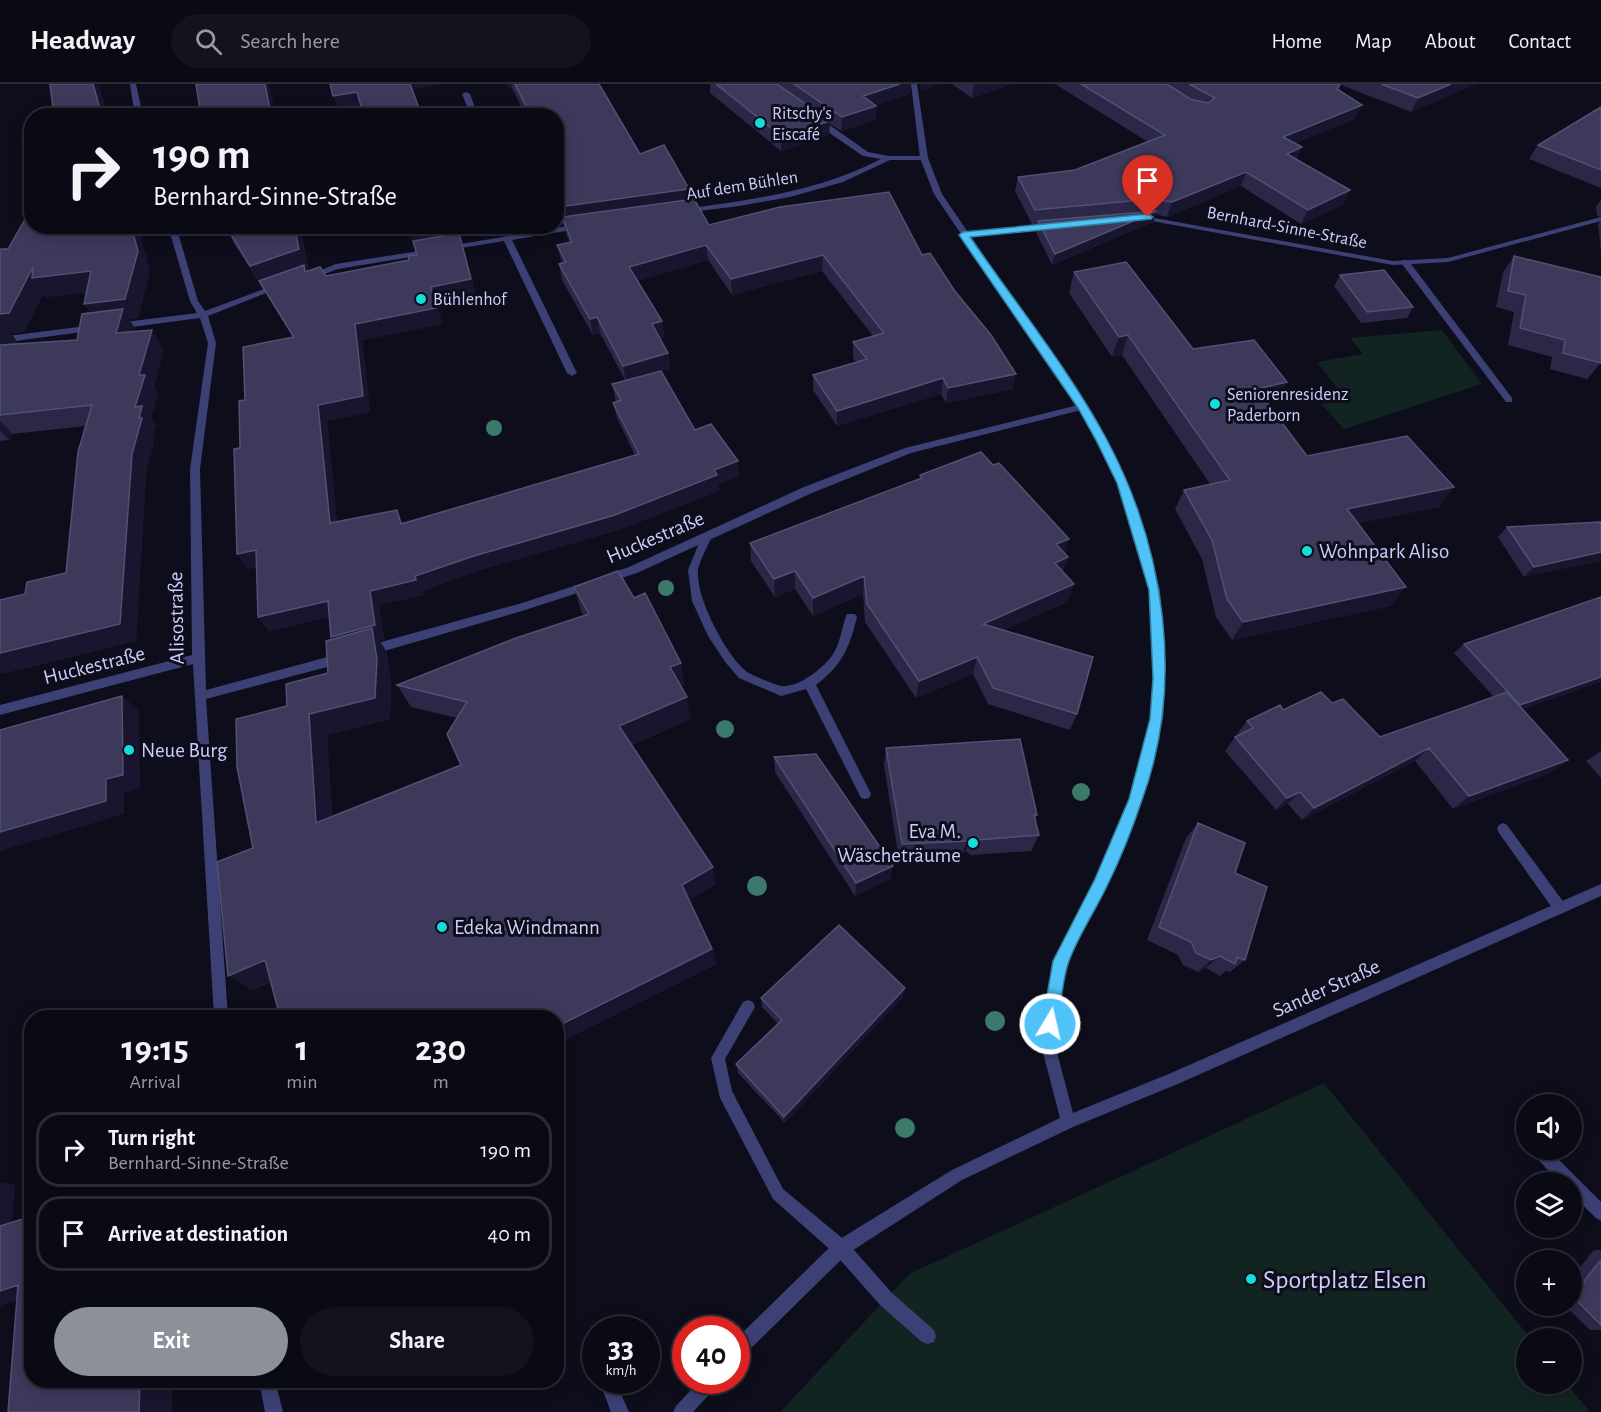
<!DOCTYPE html>
<meta charset="utf-8">
<style>
body{margin:0;font-family:"Alegreya Sans",sans-serif;background:#13131d;color:#f1f3f6;height:100vh;display:flex;flex-direction:column;font-size:22px;white-space:nowrap}
*{box-sizing:border-box;margin:0}
p{font-size:20px;color:#999aa0}
.icon{flex:none;width:33px;height:33px;fill:none;stroke:currentColor;stroke-width:2;stroke-linecap:round;stroke-linejoin:round}
.map{position:relative;flex:1;overflow:hidden}
.drawer{position:absolute;left:24px;top:926px;width:540px;height:378px;display:flex;flex-direction:column;background:#0a0a14;border-radius:24px;box-shadow:0 3px 15px #0003,0 0 0 2px #2a2b34}
.drawer>*{flex:none}
.guide{position:absolute;left:24px;top:24px;width:540px;height:126px;border-radius:24px;box-shadow:0 3px 15px #0003,0 0 0 2px #2a2b34;background:#0a0a14;color:#f1f3f6;overflow:hidden}
.buttons{position:absolute;left:1516px;top:1010px;display:grid;gap:12px}
.buttons a{display:grid;place-items:center;width:66px;height:66px;border-radius:50%;background:#0a0a14;box-shadow:0 3px 15px #0003,0 0 0 2px #2a2b34;font-size:30px}
.speed{position:absolute;left:582px;top:1232px;display:flex;gap:12px;font-size:30px;font-weight:700;text-align:center}
.speed>*{display:grid;place-content:center;width:78px;height:78px;border-radius:50%;background:#0a0a14;box-shadow:0 3px 15px #0003,0 0 0 2px #2a2b34;line-height:1}
.speed small{font-size:15px;font-weight:400}
.speed .limit{border:9px solid #d22;background:#fff;color:#111}
.pin{position:absolute;display:grid;place-items:center;width:51px;height:51px;color:#fff;margin:-62px -26px;border-radius:50% 50% 50% 0;rotate:-45deg;box-shadow:0 0 6px #0007}
.pin .icon{rotate:45deg}
.me{position:absolute;width:66px;margin:-33px;rotate:9deg;stroke-linejoin:round;filter:drop-shadow(0 0 4px #0008)}
.turn{display:flex;align-items:center;gap:21px;height:126px;padding:0 30px;font-size:27px}
.turn .icon{width:78px;height:78px;stroke-width:2.5}
.turn b{display:block;font-size:42px;line-height:51px}
.eta{display:flex;justify-content:space-evenly;align-items:center;height:102px;text-align:center}
.eta b{font-size:36px;font-weight:600;line-height:42px}
.primary-button{display:flex;gap:12px;margin-top:auto;padding:12px 30px}
.primary-button a{flex:1;height:69px;border-radius:36px;background:#8c9099;color:#fff;font-size:24px;font-weight:600;line-height:69px;text-align:center}
.primary-button a+a{background:#13131d;color:#f1f3f6}
ul{padding:0;list-style:none}
li{display:flex;align-items:center;gap:18px;height:75px;margin:0 12px 9px;padding:0 18px;border:3px solid #2a2b34;border-radius:24px}
li div{flex:1}
li b{display:block;font-size:22px}
li em{font-style:normal}
header{display:flex;align-items:center;gap:36px;box-sizing:border-box;height:84px;padding:0 30px;background:#0a0a14;border-bottom:2px solid #2a2b34}
header strong{font-size:28px}
nav{display:flex;gap:33px;margin-inline-start:auto;font-size:21px}
.search{width:420px;height:54px;background:#13131d;display:flex;align-items:center;gap:15px;box-sizing:border-box;padding:0 21px;border-radius:33px;color:#999aa0;font-size:22px}
.map>svg:first-child{display:block}
.green{fill:#112421}
.lines{fill:none;stroke-linecap:round;stroke-linejoin:round}
.service{fill:#3c4075;fill-rule:evenodd}
.minor{fill:#3c4075;fill-rule:evenodd}
.tertiary{fill:#3c4075;fill-rule:evenodd}
.tree{fill:#3b796a}
.wall{fill:#2a2747;fill-rule:evenodd}
.shaded-wall{fill:#18152e}
.building{fill:#3c395b;stroke:#525074;stroke-width:1.5}
.route{fill:#4fc3f7;stroke:#337fa1;stroke-width:1.5}
.poi-dot{fill:#16dbdb;stroke:#0e0d1b;stroke-width:2}
.labels{text-anchor:middle;stroke-width:6;stroke-linejoin:round;paint-order:stroke}
.far-poi-label{font-size:18px;fill:#cdccfa;stroke:#0e0d1b;text-anchor:start}
.far-street-label{font-size:18px;fill:#cdccfa;stroke:#0e0d1b}
.street-label{font-size:21px;fill:#cdccfa;stroke:#0e0d1b}
.poi-label{font-size:21px;fill:#cdccfa;stroke:#0e0d1b;text-anchor:start}
.near-poi-label{font-size:26px;fill:#cdccfa;stroke:#0e0d1b;text-anchor:start}
</style>
<header>
<strong>Headway</strong>
<div class="search"><svg class="icon" aria-label="search" viewBox="0 0 24 24"><circle cx="10" cy="10" r="6"/><path d="M15 15l6 6"/></svg>Search here</div>
<nav><a>Home</a><a>Map</a><a>About</a><a>Contact</a></nav>
</header>
<div class="map">
<svg width="1601" height="1328" viewBox="0 0 1601 1328">
<rect width="100%" height="100%" fill="#0e0d1b"/>
<!-- green -->
<path class="green" d="M1442 246 1482 300 1344 345 1321 320 1345 314 1317 278 1363 270 1350 254Z
M1324 999 1530 1254H1527V1299H1566L1590 1328H780L909 1190Z"/>
<g class="lines">
<!-- service -->
<path class="service" d="M1402 176H1408L1512 314V318H1506L1402 180Z
M707 448 712 452C708 462 700 475 698 486 695 512 726 572 747 588 752 591 775 601 781 602 798 604 822 585 831 573 841 560 841 544 847 530H855L857 533C849 565 842 581 816 601L869 706 871 710 869 714 865 715 861 714 806 605 781 612 739 594 726 579 708 552 692 517 688 486 702 452Z
M1503 739 1507 741 1565 820 1567 824 1565 828 1560 830 1555 828 1499 749 1497 745 1499 741Z
M748 916 753 918 755 923 725 975 732 1007 783 1105 847 1158 892 1209 934 1246 936 1252 934 1258 928 1260 922 1258 880 1221 835 1170 773 1115 720 1014 711 974 743 918Z
M1530 1065H1548L1601 1118V1137L1596 1134 1572 1111V1098H1559L1533 1070Z
M599 1296H615L629 1328H611Z"/>
<!-- minor -->
<path class="minor" d="M130 0H136L143 32H135Z
M466 8 470 10 478 32H471L462 10Z
M815 35H821L868 68 889 72H924L928 74 924 76H890L843 98 790 113 739 122 683 129V125H686C754 115 820 107 881 75L863 72 815 39Z
M1138 131 1393 177 1448 174 1601 133V137L1448 178 1393 181 1141 135 1137 133Z
M580 140H583V144L512 156 577 289 572 292 567 289 504 157 449 166 445 164 449 162Z
M1052 140 1056 142 1055 144 964 153 960 151 964 149Z
M168 142H176L198 217 205 227 277 200 284 202 208 232 216 259 200 385 206 606 342 569 348 574 342 579 206 615 228 933H214L193 580 0 631V621L192 571 190 385 208 259 200 234 117 245 113 242 117 239 197 229 190 217Z
M432 165 436 167 435 169 338 185 308 196 304 193 336 180Z
M94 241 98 244 97 246 0 259V253Z
M1082 320 1085 321V325L911 369 812 409 637 489 606 499 601 495 602 492 629 483 804 403 905 364Z
M589 497 593 498 594 501 593 504 522 527 367 572 361 567 367 562 522 519Z
M259 1296H275L283 1328H265Z"/>
<!-- tertiary -->
<path class="tertiary" d="M911 0H917L928 74 942 110 1087 323 1128 399 1160 506 1165 594 1163 635 1142 715 1106 803 1067 878 1055 961 1073 1029 1171 989 1601 800V812L1180 999 1073 1043 962 1096 847 1170 742 1273 736 1275V1255L835 1158 952 1086 1060 1034 1041 961 1053 877 1096 796 1130 715 1151 635 1153 594 1150 506 1118 399 1078 324 934 110 920 74Z
M700 1296H719L717 1302 693 1328H673L676 1322Z"/>
</g>
<!-- trees -->
<g class="tree">
<circle cx="494" cy="344" r="8"/>
<circle cx="666" cy="504" r="8"/>
<circle cx="725" cy="645" r="9"/>
<circle cx="1081" cy="708" r="9"/>
<circle cx="757" cy="802" r="10"/>
<circle cx="995" cy="937" r="10"/>
<circle cx="905" cy="1044" r="10"/>
</g>
<!-- wall -->
<path class="wall" d="M506 0H599L640 70 690 115 709 141 922 171 1013 305 946 319 941 310 837 342 813 306V291L856 278 853 274V258L873 252 822 187 732 211 708 176 637 197 665 253 660 254 668 269 670 285 662 287 695 346 739 392 718 400 719 407 618 446 480 486 422 507 423 511 379 521 384 555 379 556 386 567 391 597 390 635 327 651 332 732 461 681 457 634 411 623 397 601 584 531 581 527 574 503 685 601 681 602 691 635 631 661 716 800 689 816 712 865 716 880 556 960V933L271 898 252 906 253 764 287 622 328 589 332 555 329 533 269 547 258 533 257 483 248 485 240 364 245 316 293 254 263 204 235 161 225 142H300L309 187 326 192 409 176 417 171 408 142 458 143 476 211 437 219 442 240 362 256 370 328 327 337 337 438 403 439 635 371 617 334 613 319 616 318 612 300 625 296 600 249 593 251 562 196 559 180 562 179 557 161 569 158 566 149 564 141H562L556 126V32H526L512 4 509 5Z
M710 0H911L910 10 876 21 875 36 841 47 829 39V51L781 67 710 9Z
M952 0H1012L972 14Z
M1055 0H1476L1411 28 1341 1 1338 6 1355 35 1295 59 1296 75 1350 106 1343 121 1301 140 1241 102 1167 133 1156 130 1153 138 1052 181 1036 148 1038 140H1032L1015 107 1018 93 1075 86 1148 58Z
M1601 23V104L1529 75 1538 61Z
M1601 115V133L1597 132 1596 123Z
M1601 136V169L1598 140Z
M32 142 150 186 138 234 129 235 135 244 134 248 164 265 154 303 158 310 151 334 156 341 153 350 155 353 146 388 136 557 0 590V516L25 510 66 489 85 342 12 350 9 356 0 357V167L8 165ZM87 208 84 220 91 229 77 256 18 260 11 249 24 248 43 210 46 213Z
M1514 172 1601 279 1587 295 1550 285 1552 273 1508 261 1514 228 1496 223 1503 189Z
M1074 188 1193 265 1276 318 1268 320 1307 372 1454 403 1439 423 1358 439 1391 522 1232 556 1216 533 1202 475 1175 425 1184 406 1210 400 1122 271 1112 273 1069 209Z
M1340 191 1413 223 1407 234 1361 239 1334 202Z
M993 381 1069 455 1064 469 1068 473 1063 487 1074 500 1067 518 1003 546 1077 630 1070 646 988 620 973 590 916 614 865 538 863 510 813 532 795 505 775 513 751 477 750 459 920 395V391Z
M1601 438 1524 493 1498 453 1507 443Z
M1601 513 1523 626 1568 676 1550 689 1453 725 1415 677 1302 736 1288 720 1276 726 1225 667 1235 653 1238 652 1237 650 1247 637 1283 626 1332 619 1380 653 1494 613 1454 569 1464 560Z
M886 664 1037 731 1035 735 1039 751 1031 767 971 771 966 767 961 772 899 776 884 681Z
M1601 667V694L1586 677Z
M774 673 893 782 890 795 855 812 775 688Z
M1198 739 1235 789 1245 876 1230 888 1226 887 1220 892 1206 884 1198 888 1183 881 1178 871 1147 856 1186 754Z
M905 904 902 914 785 1039 738 989 736 980 778 940 762 923 761 914Z
M1594 1166H1601V1246H1590L1564 1221H1572V1193Z"/>
<!-- shaded-wall -->
<path class="shaded-wall" d="M93 0H99L108 32H102Z
M265 0H269L276 32H271Z
M409 0H442L411 6Z
M507 0H511L512 4 509 5Z
M900 0H911L910 10 863 26V12Z
M921 0H942L920 7Z
M974 0H1012L972 14Z
M1451 0H1476L1411 28 1418 14Z
M357 8 363 25 340 29 333 12Z
M1362 21 1355 35 1277 67 1283 53Z
M876 22 875 36 841 47 842 33Z
M830 37 829 51 781 67V52Z
M1302 63 1296 78 1287 70Z
M1246 88 1241 102 1167 133 1172 118Z
M689 105 691 123 562 133 564 141H562L559 123Z
M1350 106 1343 121 1301 140 1308 126Z
M1157 127 1153 138 1052 181 1055 170Z
M131 142H138L150 186 138 234 129 235 135 244 129 268 98 239 84 220Z
M294 142H300L309 187 259 197 263 204H262L250 182Z
M434 142H461L458 143 476 211 437 219 442 240 362 256 370 328 327 337 339 454 330 439 318 321 355 240 431 203 409 147Z
M706 161 708 176 631 199 629 183Z
M823 171 822 187 732 211 731 195Z
M33 183 91 187 104 206 46 213 43 210 24 248 11 249 18 259 8 280 0 271V230Z
M597 233 600 249 593 251 590 235Z
M662 237 665 253 654 256 652 240Z
M152 246 164 265 154 303 158 310 151 334 156 341 153 350 155 353 146 388 136 557 0 590V569L120 540 135 323 139 291Z
M1128 251 1122 271 1112 273 1119 253Z
M668 269 670 285 626 297 623 282Z
M1016 290 1013 305 946 319 948 304Z
M943 294 941 310 837 342V327Z
M1287 298 1276 318 1263 321 1262 304Z
M0 337 12 350 9 356 0 346Z
M738 377 739 392 718 400 719 407 618 446 480 486 422 507 423 511 379 521 384 555 379 556 386 567 391 597 390 635 327 651 334 757 316 739 309 630 340 567 331 553 370 507 415 492Z
M1454 403 1439 423 1334 444 1347 425Z
M397 426 404 441 401 440Z
M1069 455 1063 474 1056 460Z
M256 466 267 481 248 485 237 470Z
M1601 468V477L1524 493 1534 483Z
M1068 473 1061 492 1055 479Z
M795 487V505L775 513 774 495Z
M864 492 863 510 813 532V514Z
M1074 500 1067 518 978 558 983 540Z
M1406 503 1391 522 1232 556 1243 538Z
M328 517 337 531 269 547 258 533Z
M977 573 973 590 916 614 919 597Z
M681 579 685 601 675 605 670 583Z
M1601 593V598L1509 630 1520 621Z
M122 612 139 627 140 704 124 709V730L0 767V748L106 695Z
M687 613 691 635 625 663 619 642Z
M1429 664 1415 677 1302 736 1314 724Z
M1568 676 1550 689 1453 725 1469 712Z
M1300 708 1288 720 1276 726 1287 714Z
M971 752 966 767 961 772 967 757Z
M893 782 890 795 855 812 856 799Z
M713 783 716 800 686 818 682 801Z
M712 865 716 880 556 960V943Z
M1220 872 1206 884 1198 888 1211 876Z
M265 876 287 890 252 906 228 892Z
M905 904 902 914 785 1039 784 1033Z
M0 1098 15 1100 11 1155 0 1154Z
M18 1201 32 1211 0 1222V1207Z
M140 1296H172V1328H139Z"/>
<!-- building -->
<path class="building" d="M50 0H93L102 32H54Z
M196 0H265L271 32H201Z
M330 0H410L422 32H364L357 8 333 12Z
M515 0H599L640 70 664 61 689 105 559 123 556 118V32H531Z
M716 0H777L830 37 781 52Z
M794 0H900L863 12 876 22 842 33Z
M1081 0H1167L1190 15 1208 19 1215 14 1189 0H1340L1337 5 1362 21 1283 53 1302 63 1287 70 1350 106 1308 126 1246 88 1172 118 1152 115 1035 126 1018 93 1075 86 1165 51Z
M1381 0H1451L1418 14Z
M1601 23V86L1538 61Z
M889 108 922 171 930 169 954 206 991 251 1016 290 948 304 943 294 837 327 813 291 867 275 853 258 884 249 823 171 731 195 706 161 629 183 662 237 652 240 668 269 623 282 597 233 590 235 559 180 566 178 557 161 572 158 562 133 694 115 709 141 780 123Z
M1157 127 1055 170 1038 137Z
M27 132 32 135V142H131L138 167 125 215 84 220 91 187 32 194 33 183 9 229 0 230V167L1 165H8Z
M226 142H294L299 165 250 182Z
M408 142H434L409 147Z
M459 149 471 195 431 203 436 224 355 240 363 312 318 321 330 439 397 426 401 440 639 370 613 319 621 316 612 300 661 287 695 346 711 340 738 377 714 386 717 391 615 431 474 472 415 492 416 496 370 507 375 541 331 553 328 517 258 533 256 466 237 470 234 365 240 364 239 317 245 316 243 263 294 253 259 197 304 181 305 188 320 183 326 192 409 176 408 172 417 171 413 157Z
M1514 172 1601 193V279L1563 269 1565 256 1520 244 1526 211 1508 207Z
M1126 178 1193 265 1254 256 1287 298 1262 304 1268 311 1262 312 1307 372 1407 352 1454 403 1347 425 1406 503 1243 538 1227 515 1212 456 1184 406 1230 396 1128 251 1119 253 1074 188Z
M1384 186 1413 223 1367 228 1340 191Z
M123 225 116 249 152 246 139 291H145L135 323 142 322 139 334H142L132 370 120 540 0 569V516L25 510 27 498 66 489 78 368 92 321 0 331V261L77 256 82 230Z
M981 368 993 381 999 379 1069 455 1056 460 1068 473 1055 479 1074 500 983 540 1093 573 1077 630 993 604 977 573 919 597 867 520 864 492 813 514 795 487 774 495 750 459 922 394 920 391Z
M1601 438V468L1534 483 1507 443Z
M618 487 634 514 645 509 681 579 670 583 687 613 619 642 713 783 682 801 712 865 556 943V933H280L265 876 228 892 217 778 253 764 237 683 236 635 287 622 286 600 328 589 326 557 372 544 377 575 375 614 309 630 316 739 461 681 447 650 467 618 397 601 516 554 589 530 574 503Z
M1601 513V593L1520 621 1464 560Z
M1321 608 1332 619 1343 615 1380 653 1507 608 1568 676 1469 712 1429 664 1314 724 1300 708 1287 714 1235 653 1253 644 1247 637 1280 621 1283 626Z
M122 612 123 691 106 695V717L0 748V646Z
M1020 655 1037 731H1034L1039 751 976 756 971 752 967 757 902 760 886 664Z
M816 670 893 782 856 799 774 673Z
M1198 739 1245 759 1235 789 1267 803 1245 876 1237 873 1235 880 1220 872 1211 876 1196 869 1191 858 1159 843Z
M839 841 905 904 784 1033 736 980 782 936 761 914Z
M32 1132V1296H140L139 1328H8L18 1201 0 1207V1142Z
M1601 1176V1241L1572 1212Z"/>
<!-- route -->
<path class="route" d="M1148 130 1153 133 1151 135 970 153C1016 220 1069 285 1107 356 1165 465 1185 599 1142 716 1132 746 1120 776 1106 804 1094 829 1078 852 1069 877 1062 896 1061 920 1058 940L1056 946 1050 948 1044 946 1042 940 1053 877 1095 795 1129 715 1150 635 1153 594 1149 506 1117 399 1096 356 1078 324 959 151 963 148Z"/>
<!-- markers -->
<g class="poi-dot">
<circle cx="760" cy="39" r="6"/>
<circle cx="421" cy="215" r="6"/>
<circle cx="1215" cy="320" r="6"/>
<circle cx="1307" cy="467" r="6"/>
<circle cx="129" cy="666" r="6"/>
<circle cx="973" cy="759" r="6"/>
<circle cx="442" cy="843" r="6"/>
<circle cx="1251" cy="1195" r="6"/>
</g>
<g class="labels">
<!-- far-poi labels -->
<g class="far-poi-label">
<text x="772" y="35">Ritschy's<tspan x="772" dy="21">Eiscafé</tspan></text>
<text x="433" y="221">Bühlenhof</text>
<text x="1227" y="316">Seniorenresidenz<tspan x="1227" dy="21">Paderborn</tspan></text>
</g>
<!-- far-street labels -->
<g class="far-street-label">
<text transform="translate(742 101) rotate(-9)" y="6">Auf dem Bühlen</text>
<text transform="translate(1287 143) rotate(11)" y="6">Bernhard-Sinne-Straße</text>
</g>
<!-- street labels -->
<g class="street-label">
<text transform="translate(655 453) rotate(-23)" y="7">Huckestraße</text>
<text transform="translate(176 534) rotate(-91)" y="7">Alisostraße</text>
<text transform="translate(94 581) rotate(-14)" y="7">Huckestraße</text>
<text transform="translate(1326 904) rotate(-24)" y="7">Sander Straße</text>
</g>
<!-- poi labels -->
<g class="poi-label">
<text x="1319" y="474">Wohnpark Aliso</text>
<text x="141" y="673">Neue Burg</text>
<text x="961" y="754" text-anchor="end">Eva M.<tspan x="961" dy="24">Wäscheträume</tspan></text>
<text x="454" y="850">Edeka Windmann</text>
</g>
<!-- near-poi labels -->
<g class="near-poi-label">
<text x="1263" y="1204">Sportplatz Elsen</text>
</g>
</g>
</svg>
<div class="buttons">
<a><svg class="icon" aria-label="sound" viewBox="0 0 24 24"><path d="M4 9h4l5-4v14l-5-4H4zM17 9q2 3 0 6"/></svg></a>
<a><svg class="icon" aria-label="layers" viewBox="0 0 24 24"><path d="M12 4l9 5-9 5-9-5zM3 14l9 5 9-5"/></svg></a>
<a>+</a>
<a>−</a>
</div>
<div class="speed"><div>33<small>km/h</small></div><div class="limit">40</div></div>
<div class="pin" style="left:1148px;top:133px;background:#d93025"><svg class="icon" aria-label="arrive" viewBox="0 0 24 24"><path d="M6 21V4h12l-3 4 3 4H6"/></svg></div>
<svg class="me" style="left:1050px;top:940px" viewBox="-20 -20 40 40"><circle r="17" fill="#4fc3f7" stroke="#fff" stroke-width="3"/><path d="M0-11L8 9 0 5-8 9z" fill="#fff"/></svg>
<div class="guide">
<div class="turn"><svg class="icon" aria-label="right" viewBox="0 0 24 24"><path d="M7 20v-9h11M14 6l5 5-5 5"/></svg><div><b>190 m</b>Bernhard-Sinne-Straße</div></div>
</div>
<section class="drawer">
<div class="eta">
<div><b>19:15</b><p>Arrival</p></div>
<div><b>1</b><p>min</p></div>
<div><b>230</b><p>m</p></div>
</div>
<ul>
<li><svg class="icon" aria-label="right" viewBox="0 0 24 24"><path d="M7 20v-9h11M14 6l5 5-5 5"/></svg><div><b>Turn right</b><p>Bernhard-Sinne-Straße</p></div><em>190 m</em></li>
<li><svg class="icon" aria-label="arrive" viewBox="0 0 24 24"><path d="M6 21V4h12l-3 4 3 4H6"/></svg><div><b>Arrive at destination</b></div><em>40 m</em></li>
</ul>
<div class="primary-button"><a>Exit</a><a>Share</a></div>
</section>
</div>
